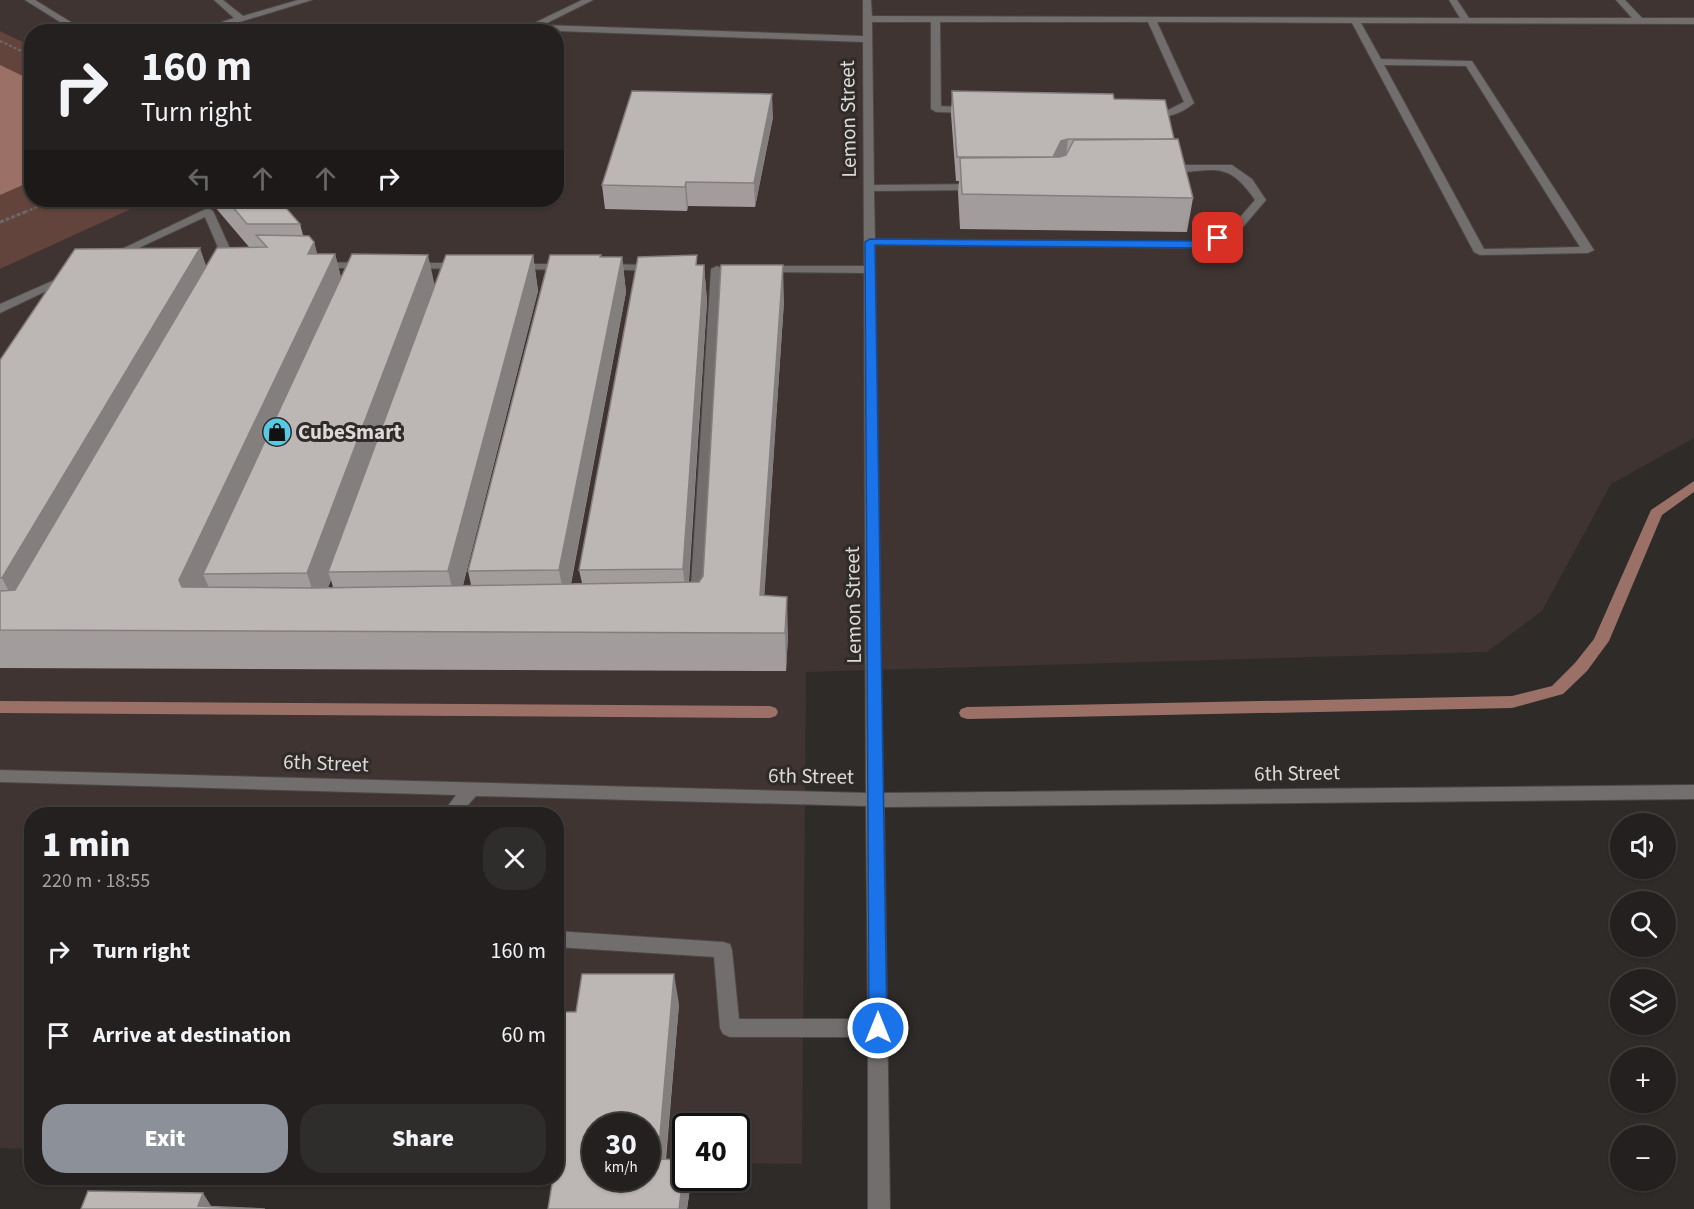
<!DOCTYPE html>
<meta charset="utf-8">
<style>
body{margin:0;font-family:"Source Sans 3",sans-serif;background:#2f2d2c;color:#f1f3f6;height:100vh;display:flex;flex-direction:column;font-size:22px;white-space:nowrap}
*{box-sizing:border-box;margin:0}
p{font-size:20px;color:#a3a3a4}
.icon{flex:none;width:33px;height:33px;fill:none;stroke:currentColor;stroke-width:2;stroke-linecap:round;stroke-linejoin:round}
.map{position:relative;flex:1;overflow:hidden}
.sheet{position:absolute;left:24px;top:807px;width:540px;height:378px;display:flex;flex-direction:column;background:#23201f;border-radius:24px;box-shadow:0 2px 4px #0004,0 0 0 2px #403e3d}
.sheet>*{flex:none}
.hud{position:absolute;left:24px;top:24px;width:540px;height:183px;border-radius:24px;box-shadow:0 2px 4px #0004,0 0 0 2px #403e3d;background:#23201f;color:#f1f3f6;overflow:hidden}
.tools{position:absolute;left:1610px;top:813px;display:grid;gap:12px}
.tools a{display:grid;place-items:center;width:66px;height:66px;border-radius:50%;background:#23201f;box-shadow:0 2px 4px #0004,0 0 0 2px #403e3d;font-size:30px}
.speed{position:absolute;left:582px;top:1113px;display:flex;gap:12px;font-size:30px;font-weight:700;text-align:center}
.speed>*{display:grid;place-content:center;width:78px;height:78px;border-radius:50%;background:#23201f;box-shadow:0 2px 4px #0004,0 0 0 2px #403e3d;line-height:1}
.speed small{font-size:15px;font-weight:400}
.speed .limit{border:3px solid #111;border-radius:9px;background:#fff;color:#111}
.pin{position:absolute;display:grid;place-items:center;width:51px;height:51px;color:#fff;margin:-26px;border-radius:12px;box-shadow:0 3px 9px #0006}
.me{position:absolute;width:66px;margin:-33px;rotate:0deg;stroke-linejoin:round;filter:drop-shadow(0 0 4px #0008)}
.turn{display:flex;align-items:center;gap:21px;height:126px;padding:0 18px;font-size:27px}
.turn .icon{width:78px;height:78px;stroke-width:2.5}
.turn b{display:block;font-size:42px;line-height:51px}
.lanes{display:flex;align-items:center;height:57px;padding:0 18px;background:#0003;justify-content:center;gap:30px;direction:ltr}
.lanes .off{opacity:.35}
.round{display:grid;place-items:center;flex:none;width:63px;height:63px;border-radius:24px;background:#2f2d2c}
.head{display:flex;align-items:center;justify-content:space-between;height:102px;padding:0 18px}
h1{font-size:36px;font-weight:800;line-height:45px}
.action{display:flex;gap:12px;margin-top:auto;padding:12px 18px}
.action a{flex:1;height:69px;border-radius:24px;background:#8c9099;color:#fff;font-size:24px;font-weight:800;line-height:69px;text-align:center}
.action a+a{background:#2f2d2c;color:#f1f3f6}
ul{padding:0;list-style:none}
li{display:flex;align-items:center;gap:18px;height:84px;padding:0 18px}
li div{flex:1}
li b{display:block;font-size:22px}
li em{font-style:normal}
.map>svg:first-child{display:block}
.built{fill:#3f3431}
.green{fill:#63443c}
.water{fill:#9b7167}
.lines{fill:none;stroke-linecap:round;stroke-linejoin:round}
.stream{fill:#9b7167;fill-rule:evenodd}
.minor-casing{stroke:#4b4745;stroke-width:2}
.path-far1{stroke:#6c6967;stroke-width:2;stroke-dasharray:3 2;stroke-linecap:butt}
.path{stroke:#6c6967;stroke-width:3;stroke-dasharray:4 2;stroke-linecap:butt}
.minor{fill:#716e6d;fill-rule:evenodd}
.wall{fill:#a29d9c;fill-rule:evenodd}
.shaded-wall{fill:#847f7f}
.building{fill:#bcb6b5;stroke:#847f7f;stroke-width:1.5;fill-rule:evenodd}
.route{fill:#1a73e8;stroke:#114b97;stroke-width:1.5}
.labels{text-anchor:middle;stroke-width:6;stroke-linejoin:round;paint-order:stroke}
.street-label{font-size:21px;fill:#dcd9d8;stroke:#2f2b29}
.poi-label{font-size:21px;font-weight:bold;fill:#dcd9d8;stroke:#2f2b29;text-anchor:start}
</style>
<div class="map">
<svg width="1694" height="1209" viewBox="0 0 1694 1209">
<rect width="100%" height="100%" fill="#2f2b29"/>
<!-- built -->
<path class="built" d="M0 0H1694V438L1611 484 1542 611 1487 652 806 672 802 1164 737 1163 736 1126H686L685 1162 647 1161 646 1126H596L595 1160 557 1159 556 814H32L31 1149 0 1148V269L151 200H556V32H32L31 46 0 31Z"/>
<!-- green -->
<path class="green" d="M0 31 31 46 32 200H151L0 269Z"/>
<!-- water -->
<path class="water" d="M0 65 31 80 32 181 0 195Z"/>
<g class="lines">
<!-- stream -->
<path class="stream" d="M1694 481V492L1662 515 1609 641 1587 671 1563 694 1512 708 967 719 961 717 959 713 961 709 967 707 1512 696 1552 686 1575 663 1594 639 1651 510Z
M0 701 770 706 776 708 778 712 776 716 770 718 0 713Z"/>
<!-- minor casing -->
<g class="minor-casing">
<path id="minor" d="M25 0H35L87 32H76Z
M214 0H223L243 16 298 0H312L207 32H191L234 18Z
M582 0H593L543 25 863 36V0H871L872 16 1460 18 1449 0H1457L1469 18H1632L1616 0H1625L1642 18H1694V24L1361 23 1381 59 1472 61 1594 250 1588 253 1480 255 1474 252 1352 23 1157 22 1194 103C1182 114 1157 123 1143 113L1144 111 1168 110 1184 102 1148 22H940L941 106 975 108 976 110 971 113 936 112 931 109V22H872L874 185 977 184 982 187 977 190 874 191 875 239 1201 242 1229 230 1255 200C1222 151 1207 179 1161 170V166L1165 165H1232L1252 179 1266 200 1237 234 1203 248 875 245 883 793 1694 785V799L884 807 890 1209H868V1037H730L723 1034 720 1028 714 957 556 947V931L723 942 730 944 732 950 739 1019H868L866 806 476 796 460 814H442L456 795 0 782V770L866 793 864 273 765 272 759 269 765 266H864L863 42 531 30 526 27ZM1384 65 1466 66 1580 247 1484 249Z
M208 208 213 211 237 264 235 266 231 267 225 264 205 217 115 259H107L105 257Z
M318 262 366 263 372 266 366 269 314 267V263Z
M411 263H462L468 266 462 269 407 268V264Z
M516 264H567L573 267 567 270 512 269V265Z
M603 264 654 265 660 268 654 271 599 269V265Z
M717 266 723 269 704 601 697 606 690 601 711 269Z
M68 274 74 277 72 279 0 313V304Z"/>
</g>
<!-- path-far1 -->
<path class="path-far1" d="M0 41 32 56
M25 212 55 200"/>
<!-- path -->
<path class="path" d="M0 222 28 211"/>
<!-- minor -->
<use href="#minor" class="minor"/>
</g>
<!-- wall -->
<path class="wall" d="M952 91 1114 99 1174 139 1193 198 1187 232 960 229 958 192 959 181H956L951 114Z
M773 117 755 207 688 206 687 211 605 209 602 185Z
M209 200H279L300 224 303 235 314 242 317 254H335L341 278 435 285 533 255 538 291 463 585H471L468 571 601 257H622L626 292 571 584 582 583 579 570 698 265H704L707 301 689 582H699L703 576 784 301 764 595 788 635 786 671 0 668V360L249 247ZM331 580 333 587H328Z
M679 1004 666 1159 686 1178H688L690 1188 687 1209H548L559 1148H556V1012H576Z"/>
<!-- shaded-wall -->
<path class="shaded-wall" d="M772 94 773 117 755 207 754 183Z
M1068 139 1065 163 1053 157 1061 141Z
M686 182 688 206 687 211 685 187Z
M314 242 323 277 308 254Z
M200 248 212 283 22 616 2 578Z
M335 254 344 289 203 574 209 588 195 618 179 580Z
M428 255 436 291 328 572 331 580 319 611 307 573Z
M533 255 538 291 457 609 448 571Z
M622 257 626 292 566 608 559 570Z
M704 265 707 301 687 607 683 569Z
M783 265 784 301 762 632 760 595Z
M787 597 788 635 786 671 785 633Z
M674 974 679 1004 663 1187 658 1159Z
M685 1160 686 1178H688L690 1188 687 1209H679Z
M203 1193 213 1209 198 1206Z"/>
<!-- building -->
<path class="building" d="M632 91 772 94 754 183 686 182 685 187 602 185Z
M952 91 1113 94 1114 99 1165 100 1174 139H1068L1061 141 1053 157H957Z
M1178 139 1193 198 962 194 960 158 1060 157 1066 155 1074 140Z
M227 200H279L300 224H247Z
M256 235 309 236 314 242 308 254H335L179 580 182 587 314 588 699 582 703 576 721 265H783L760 595 787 597 785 633 0 630V591L15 590 217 248 267 247Z
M200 248 2 578H0V360L75 249Z
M352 254 428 255 307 573 203 574Z
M446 255H533L448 571 328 572Z
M550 255H601L600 257H622L559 570 468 571Z
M697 255 696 265H704L683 569 579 570 638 257Z
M582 974H674L658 1159 685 1160 679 1209H548L553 1178H556V1160L564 1120H556V1012H576ZM596 1126H646V1178H596Z
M88 1191 203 1193 198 1206 265 1209H81Z"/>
<!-- route -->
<path class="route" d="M1218 235 1222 236V241L1203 248 875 245 887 1028 884 1034 878 1036 872 1034 869 1028 865 242 870 239 1202 241Z"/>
<!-- icons -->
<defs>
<g id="shop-disc" transform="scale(1.5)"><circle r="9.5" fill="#57c9e2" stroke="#2f2b29"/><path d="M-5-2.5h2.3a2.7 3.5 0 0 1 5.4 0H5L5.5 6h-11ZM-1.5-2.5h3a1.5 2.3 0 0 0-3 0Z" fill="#111"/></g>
</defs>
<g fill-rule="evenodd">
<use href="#shop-disc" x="277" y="432"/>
</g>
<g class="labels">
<!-- street labels -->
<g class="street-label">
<text transform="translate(848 119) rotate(-91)" y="7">Lemon Street</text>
<text transform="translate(853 605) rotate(-91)" y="7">Lemon Street</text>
<text transform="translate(326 763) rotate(2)" y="7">6th Street</text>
<text transform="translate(1297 773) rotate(-1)" y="7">6th Street</text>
<text transform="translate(811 776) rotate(1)" y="7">6th Street</text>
</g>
<!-- poi labels -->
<g class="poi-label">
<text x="298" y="439">CubeSmart</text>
</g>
</g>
</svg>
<div class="tools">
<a><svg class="icon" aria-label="sound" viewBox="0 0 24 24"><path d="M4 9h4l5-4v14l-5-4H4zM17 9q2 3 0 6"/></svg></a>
<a><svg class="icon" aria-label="search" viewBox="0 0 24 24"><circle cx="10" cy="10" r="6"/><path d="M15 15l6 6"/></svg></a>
<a><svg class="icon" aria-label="layers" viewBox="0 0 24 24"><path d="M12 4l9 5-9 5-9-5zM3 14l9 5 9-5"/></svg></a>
<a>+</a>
<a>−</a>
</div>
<div class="speed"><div>30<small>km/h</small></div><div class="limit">40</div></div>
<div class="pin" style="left:1218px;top:238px;background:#d93025"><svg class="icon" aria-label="arrive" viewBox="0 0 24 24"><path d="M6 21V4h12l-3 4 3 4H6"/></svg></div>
<svg class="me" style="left:878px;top:1028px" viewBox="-20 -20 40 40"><circle r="17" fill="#1a73e8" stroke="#fff" stroke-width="3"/><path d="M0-11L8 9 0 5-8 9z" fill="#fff"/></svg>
<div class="hud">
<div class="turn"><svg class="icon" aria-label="right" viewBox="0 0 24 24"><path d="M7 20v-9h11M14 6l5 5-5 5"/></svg><div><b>160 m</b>Turn right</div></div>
<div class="lanes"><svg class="icon off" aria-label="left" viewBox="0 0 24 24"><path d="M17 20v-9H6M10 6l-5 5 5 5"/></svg><svg class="icon off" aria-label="ahead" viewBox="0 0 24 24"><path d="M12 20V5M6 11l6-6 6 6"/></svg><svg class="icon off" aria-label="ahead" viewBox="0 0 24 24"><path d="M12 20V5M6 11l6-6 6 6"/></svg><svg class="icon" aria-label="right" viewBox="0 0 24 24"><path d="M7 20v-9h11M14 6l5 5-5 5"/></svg></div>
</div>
<section class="sheet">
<div class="head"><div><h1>1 min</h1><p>220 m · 18:55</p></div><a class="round"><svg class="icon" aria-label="close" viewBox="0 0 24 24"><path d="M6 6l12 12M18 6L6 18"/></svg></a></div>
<ul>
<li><svg class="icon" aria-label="right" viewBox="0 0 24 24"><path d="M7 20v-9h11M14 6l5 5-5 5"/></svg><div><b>Turn right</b></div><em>160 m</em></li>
<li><svg class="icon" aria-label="arrive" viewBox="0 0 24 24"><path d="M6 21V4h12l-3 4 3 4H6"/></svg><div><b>Arrive at destination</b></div><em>60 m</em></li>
</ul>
<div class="action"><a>Exit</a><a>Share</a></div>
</section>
</div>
